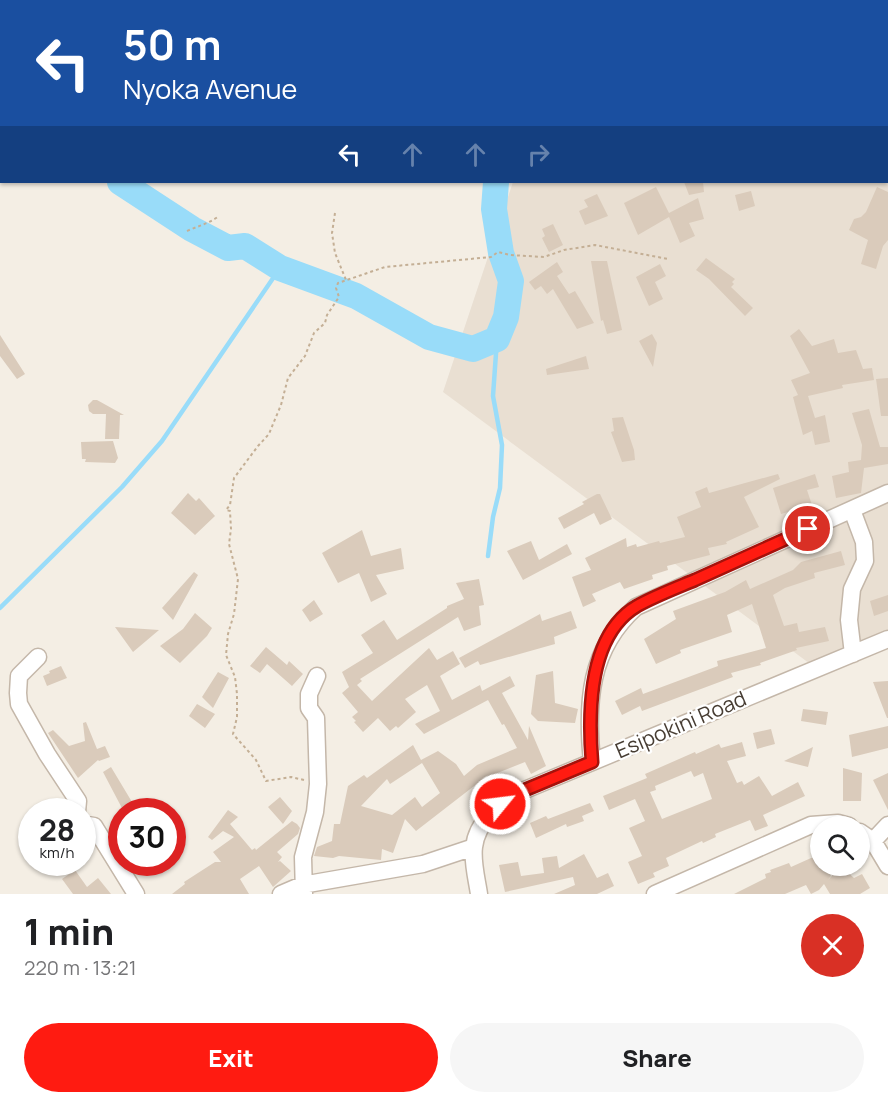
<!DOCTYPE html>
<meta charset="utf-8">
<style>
body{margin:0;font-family:Manrope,sans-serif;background:#f6f6f6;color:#202124;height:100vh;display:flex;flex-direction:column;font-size:22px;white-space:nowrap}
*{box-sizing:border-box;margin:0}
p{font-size:20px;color:#757577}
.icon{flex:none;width:33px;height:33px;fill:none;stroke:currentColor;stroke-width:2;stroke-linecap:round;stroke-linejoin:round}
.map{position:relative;height:894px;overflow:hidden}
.details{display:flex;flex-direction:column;background:#fff;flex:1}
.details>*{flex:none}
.banner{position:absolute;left:0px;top:0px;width:888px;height:183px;box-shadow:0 2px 4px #0004;background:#1a4fa0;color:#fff;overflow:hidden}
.fabs{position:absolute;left:810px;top:816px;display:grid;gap:12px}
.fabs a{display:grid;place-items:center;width:60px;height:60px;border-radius:50%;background:#fff;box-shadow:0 2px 4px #0004;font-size:30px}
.speed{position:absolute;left:18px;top:798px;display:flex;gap:12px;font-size:30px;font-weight:700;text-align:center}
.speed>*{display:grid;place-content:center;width:78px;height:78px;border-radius:50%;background:#fff;box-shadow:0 2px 4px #0004;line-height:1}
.speed small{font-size:15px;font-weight:400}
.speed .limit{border:9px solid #d22;background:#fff;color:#111}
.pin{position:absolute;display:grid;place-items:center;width:51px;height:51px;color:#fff;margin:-26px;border:3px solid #fff;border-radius:50%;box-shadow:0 2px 6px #0007}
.me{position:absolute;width:66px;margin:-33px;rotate:61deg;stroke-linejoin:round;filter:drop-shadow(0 0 4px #0008)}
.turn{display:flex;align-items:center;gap:21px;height:126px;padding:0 24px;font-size:27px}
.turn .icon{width:78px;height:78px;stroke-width:2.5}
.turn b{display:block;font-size:42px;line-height:51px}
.lanes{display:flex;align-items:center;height:57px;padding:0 24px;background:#0003;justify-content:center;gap:30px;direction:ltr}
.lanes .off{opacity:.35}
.round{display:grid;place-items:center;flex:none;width:63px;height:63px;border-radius:32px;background:#f6f6f6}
.summary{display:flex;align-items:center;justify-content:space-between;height:102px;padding:0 24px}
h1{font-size:36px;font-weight:800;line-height:45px}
.button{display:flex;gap:12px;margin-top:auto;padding:12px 24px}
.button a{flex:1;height:69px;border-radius:36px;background:#ff1b11;color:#fff;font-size:24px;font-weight:800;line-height:69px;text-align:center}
.button a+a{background:#f6f6f6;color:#202124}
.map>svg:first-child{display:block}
.residential{fill:#e9dfd2}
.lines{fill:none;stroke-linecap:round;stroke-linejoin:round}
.stream{stroke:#99dcf9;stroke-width:4.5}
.river{stroke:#99dcf9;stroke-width:26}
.building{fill:#dacbbb;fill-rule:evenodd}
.street-casing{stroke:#c4b7a9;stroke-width:19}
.secondary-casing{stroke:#dcc190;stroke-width:26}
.path{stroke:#c4af95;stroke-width:2;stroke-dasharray:3 3;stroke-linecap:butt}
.street{stroke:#fff;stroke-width:16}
.secondary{stroke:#ffeac4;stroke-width:24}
.route-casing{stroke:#a6120b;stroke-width:15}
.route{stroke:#ff1b11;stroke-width:10}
.labels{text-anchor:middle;stroke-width:4.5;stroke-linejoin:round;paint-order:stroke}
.street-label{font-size:21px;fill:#473d33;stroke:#fff}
</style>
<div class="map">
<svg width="888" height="894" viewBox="0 0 888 894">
<rect width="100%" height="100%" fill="#f4eee4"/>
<!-- residential -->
<path class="residential" d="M0 0H517L2 2 1 83Z
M719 0H888V639L817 669 443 392 513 182H886V2L717 1Z"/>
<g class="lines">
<!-- stream -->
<path class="stream" d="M57 0V2
M488 556 493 517 500 488 502 445 493 396 497 339
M0 608 122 487 162 441 280 268"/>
<!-- river -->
<path class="river" d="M790 0 795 2
M886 40 888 41
M886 85 888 83
M0 154H2
M120 182 192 229 228 248 245 246 280 268 356 296 429 337 473 349 497 339 506 317 511 281 501 253 494 209 496 182"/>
</g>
<!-- building -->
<path class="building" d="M684 182H703L704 192 689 195Z
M656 187 669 213 698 198 704 219 689 223 695 236 680 243 669 217 638 235 624 203Z
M877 187 888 192V240L883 246 876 269 861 264 868 240 849 230 854 219 861 217 866 212Z
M751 191 755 206 739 211 735 195Z
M597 194 608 216 585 225 579 211 588 207 584 200Z
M553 224 563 245 549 252 542 238 545 236 542 229Z
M706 258 735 279 732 282 734 284 731 287 753 308 745 316 709 279 696 270Z
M591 261H607L622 330 607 334 603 320 601 321Z
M557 262 563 272 557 276 569 294 575 291 594 323 577 329 553 289 547 294 541 286 535 290 529 282Z
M660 264 666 276 655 282 663 299 649 306 636 277Z
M799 329 812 346 834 339 838 353 856 350 863 369 872 368 874 380 842 385 843 388 808 396 815 418 825 415 830 442 815 445 812 431 803 435 793 397 798 395 791 380 810 373 790 336Z
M652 334 657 343 653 367 639 341Z
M0 335 25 374 17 379 0 356Z
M586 356 589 369 547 375 546 369Z
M888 378V416H881L876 379Z
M93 400H97L124 415H120L119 439H105L106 414H93L89 411 88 405Z
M869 409 880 447H888V464L864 468 861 493 836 498 832 476 849 472 848 462 861 460 862 445 852 413Z
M623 417 634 450 635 460 622 462 611 432 614 431 612 418Z
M113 441 118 458 115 463 85 462 86 459H82L81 442Z
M778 474 780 479 744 497 759 527 726 542 727 544 708 548 710 555 667 566 668 570 652 575 653 579 624 589 620 582 592 594 596 601 583 607 572 577 591 570 585 558 626 538 627 547 636 544 637 547 659 541 660 543 685 537 677 517 701 507 695 492 707 487 709 493Z
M815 474 819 487 807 490 812 505 781 514 773 488Z
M188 493 196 501 199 498 215 516 195 535 171 513Z
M597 494H600L612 519 600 525 594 513 564 529 558 518 584 504 582 502Z
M362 530 371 556 401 548 404 569 376 575 387 594 371 602 359 573 338 583 322 553Z
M531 541 539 560 567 544 572 554 523 580 507 551Z
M841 551 845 565 814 573 815 578 785 588 773 595 784 626 797 623 799 632 825 627 829 641 796 648 797 650 760 663 761 665 731 673 733 677 642 711 640 706 622 715 615 701 641 688 643 694 718 666 717 661 766 648 752 604 727 615 732 632 680 650 681 653 656 664 644 639 676 619 673 611 725 592 746 580 750 589 793 570 801 562Z
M194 572 198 575 173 620 162 608Z
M479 579 484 605 479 606 481 625 464 631 458 617 360 679 362 681 357 685 372 701 429 648 437 660 453 651 460 664 440 676 452 700 480 685 482 691 510 676 515 686 502 693 528 740 529 726 546 766 531 774 525 762 487 777V776L416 831 405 819 393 853 382 849 381 860 339 856 333 858 314 856 317 847 332 841 334 824H340L348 786 364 775 367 778 413 745 421 760 438 751 456 764 464 776 477 765 517 748 504 724 502 725 488 700 424 734 415 724 440 711 427 685 405 699 416 712 398 728 396 726 390 731 378 718 363 732 354 722 356 721 352 717 358 712 342 693 349 687 342 672 373 653 361 635 384 620 397 640 447 608V606L464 599 456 583ZM422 763 440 793 422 807 415 797 392 815 361 806 387 779 390 784Z
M888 595V611L874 616 870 601Z
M314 600 323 614 310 622 302 610Z
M571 611 577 628 554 637 555 644 480 665 478 661 465 668 459 658 540 614 542 621Z
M195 613 212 628 207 636 180 663 160 646 183 629Z
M115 627 159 630 133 652Z
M266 647 287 665 289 661 303 674 292 686 267 664 260 673 250 666Z
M61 666 67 678 47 686 43 676 50 673 49 671Z
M553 671 555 703 578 709 575 723 538 721 531 714 536 675Z
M218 672 229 678 213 708 202 697Z
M888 681V718H887L873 682Z
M197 704 215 714 205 728 189 716Z
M803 709 828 712 826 725 801 721Z
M86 722 97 749 105 746 110 757 99 761 98 760 78 778 48 733 53 730 69 746 85 741 83 723Z
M888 726V748L852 757 849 735Z
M771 729 775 744 757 749 753 733Z
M742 742 746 756 727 761 737 783 742 781 744 785 759 776 772 796 798 782 805 796 763 815 768 826 755 831 750 820 715 834 716 837 703 843 702 841 666 858 669 866 653 873 655 877 638 884 628 862 642 856 629 828 645 821 635 799 609 810 603 796 647 778 645 774 695 752 696 754 719 744 721 748ZM691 771 694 777 703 773 712 799 662 819 650 792 656 790 655 786Z
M813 747 808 767 784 761Z
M111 767 138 812H124L103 772Z
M843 768 862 773 861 801H843Z
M888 773V810L873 780Z
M280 797 292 811 283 824 268 807Z
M590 803 594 811 582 816 584 821 567 827 566 824 536 838 530 823 546 816 548 819Z
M228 810 238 817 230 824 252 850 255 848 256 850 292 821 297 824 300 828 298 834 277 852 282 857 278 862 280 861 291 871 273 887 259 866 240 879 249 894H172L185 884 184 882 215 862H221L213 852 234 837 223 831 212 840 208 837Z
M584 854 597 878 608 873 614 886 597 894H554L575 885 573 877 505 892 499 865 518 862 521 876 544 873 542 858 557 856 559 868Z
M820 854V866H826L831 876 828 880 841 866 854 878 862 874 870 888 860 894H830L824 884 819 890 811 894 806 885 785 894H734L766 878 765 874 771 872 770 870 789 863 791 867Z
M75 870 87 887 98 878 111 894H73L62 879Z"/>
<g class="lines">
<!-- street casing -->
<g class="street-casing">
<path id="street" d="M852 510 864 542 865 561 852 589 849 620 853 654
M38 657 19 676 18 693 19 704 47 754 78 801 77 812
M592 762C586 703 589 649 636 607L888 493
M82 824 94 826 136 894
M860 832 873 841 888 866
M873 841 888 825
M281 894 302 885 423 864 474 847
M304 894 303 857 315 812 318 784 316 718 309 708V694L317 676
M479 894C477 880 472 862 474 847 477 821 499 805 520 792L888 639
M655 894 811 825 838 823 849 826"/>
</g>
<!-- secondary casing -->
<g class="secondary-casing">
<path id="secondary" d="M657 0 658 2
M885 2 886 0"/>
</g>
<!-- path -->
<path class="path" d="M335 213 332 233 335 253 346 280
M187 231C198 226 208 224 219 216
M304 780 291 777 266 781 256 760 233 734 237 717V694L235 677 226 655 228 634 234 614 238 579 229 544 231 529 230 511 226 510 230 505 234 478 258 446 269 434 273 424 281 405 288 378 305 356 314 333 325 323 327 315 339 297 336 288 338 283 385 267 491 257 498 252 510 255 544 257 564 250 595 245 668 259"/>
<!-- street -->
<use href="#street" class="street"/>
<!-- secondary -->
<use href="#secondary" class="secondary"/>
</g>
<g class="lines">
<!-- route casing -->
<g class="route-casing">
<path id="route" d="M500 804 520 792 592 762C588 713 588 635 637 606 655 596 676 588 695 580 733 563 771 546 808 529"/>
</g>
<!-- route -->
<use href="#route" class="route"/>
</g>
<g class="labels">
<!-- street labels -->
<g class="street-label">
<text transform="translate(681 725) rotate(-23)" y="7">Esipokini Road</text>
</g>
</g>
</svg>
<div class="fabs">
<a><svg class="icon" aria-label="search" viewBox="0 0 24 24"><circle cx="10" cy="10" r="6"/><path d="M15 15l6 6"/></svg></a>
</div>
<div class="speed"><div>28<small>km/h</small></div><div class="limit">30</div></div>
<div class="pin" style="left:808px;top:529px;background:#d93025"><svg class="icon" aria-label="arrive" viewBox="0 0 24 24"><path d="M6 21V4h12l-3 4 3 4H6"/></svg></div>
<svg class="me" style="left:500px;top:804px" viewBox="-20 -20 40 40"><circle r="17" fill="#ff1b11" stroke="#fff" stroke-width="3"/><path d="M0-11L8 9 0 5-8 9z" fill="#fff"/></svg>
<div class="banner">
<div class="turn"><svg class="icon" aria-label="left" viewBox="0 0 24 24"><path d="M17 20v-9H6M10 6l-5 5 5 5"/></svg><div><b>50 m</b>Nyoka Avenue</div></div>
<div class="lanes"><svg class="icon" aria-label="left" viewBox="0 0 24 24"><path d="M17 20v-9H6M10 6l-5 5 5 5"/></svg><svg class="icon off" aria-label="ahead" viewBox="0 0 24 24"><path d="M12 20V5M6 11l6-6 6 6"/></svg><svg class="icon off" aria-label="ahead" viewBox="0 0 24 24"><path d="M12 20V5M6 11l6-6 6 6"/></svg><svg class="icon off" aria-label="right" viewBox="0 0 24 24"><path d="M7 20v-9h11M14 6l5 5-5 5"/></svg></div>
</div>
</div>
<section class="details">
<div class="summary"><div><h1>1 min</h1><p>220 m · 13:21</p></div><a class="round" style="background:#d93025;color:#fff"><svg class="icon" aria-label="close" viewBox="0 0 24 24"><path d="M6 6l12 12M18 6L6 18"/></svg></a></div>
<div class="button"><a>Exit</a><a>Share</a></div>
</section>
